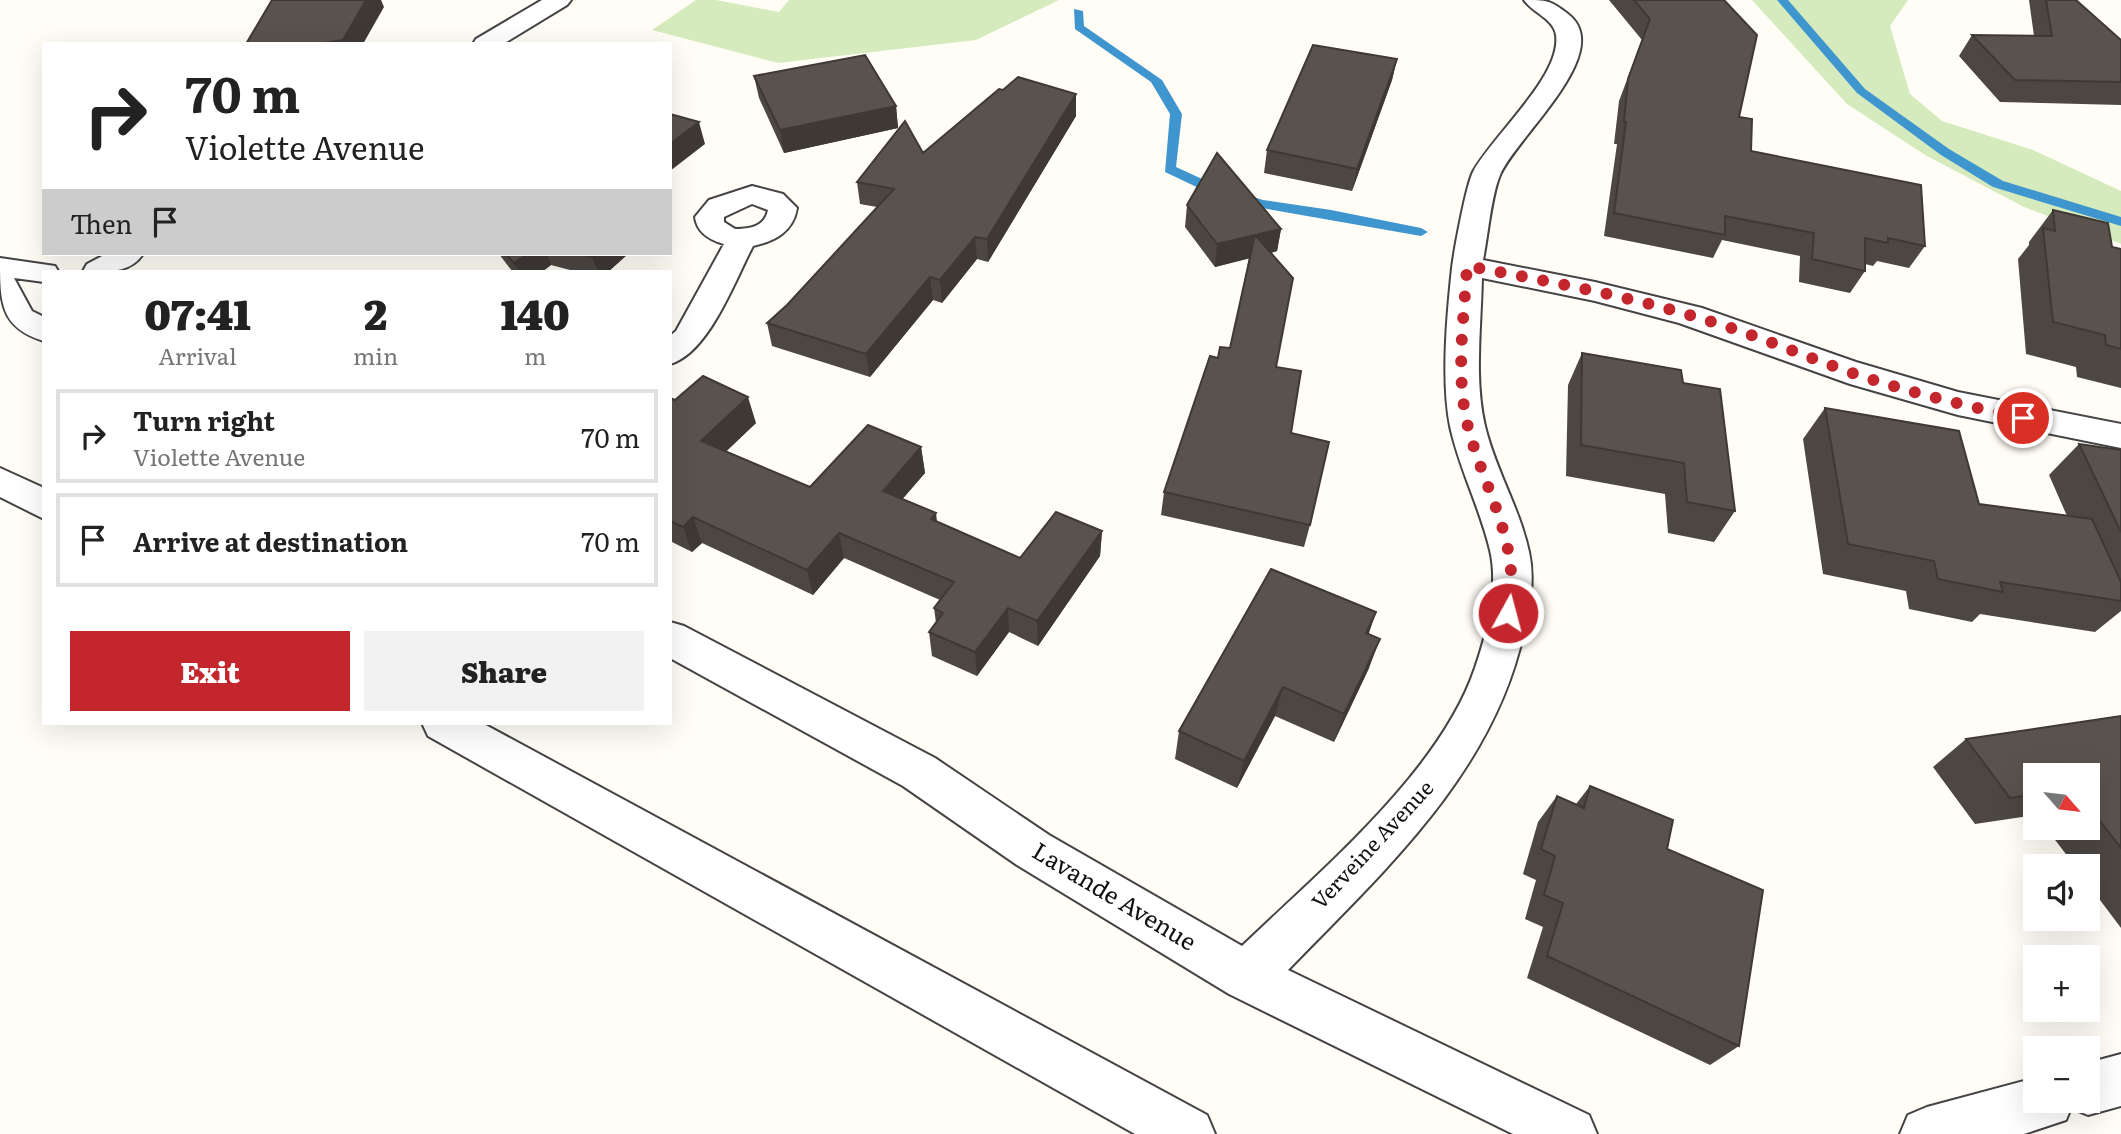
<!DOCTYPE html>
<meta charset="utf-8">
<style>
body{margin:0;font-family:Literata,serif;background:#f2f2f2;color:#222;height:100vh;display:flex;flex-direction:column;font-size:26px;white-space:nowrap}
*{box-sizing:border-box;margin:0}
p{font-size:23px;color:#767676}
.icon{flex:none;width:38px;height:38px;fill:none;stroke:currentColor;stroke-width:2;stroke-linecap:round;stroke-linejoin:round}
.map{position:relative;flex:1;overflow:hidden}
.panel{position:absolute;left:42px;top:270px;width:630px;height:455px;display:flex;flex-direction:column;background:#fff;border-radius:0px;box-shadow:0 7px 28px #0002}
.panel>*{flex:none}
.top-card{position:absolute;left:42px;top:42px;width:630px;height:214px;border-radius:0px;box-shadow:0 7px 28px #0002;background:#fff;color:#222;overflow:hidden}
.needle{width:46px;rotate:118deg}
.fabs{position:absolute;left:2023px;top:763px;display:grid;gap:14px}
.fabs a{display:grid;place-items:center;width:77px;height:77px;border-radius:0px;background:#fff;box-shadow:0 7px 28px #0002;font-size:35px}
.pin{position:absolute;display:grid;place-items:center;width:60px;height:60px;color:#fff;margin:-30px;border:4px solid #fff;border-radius:50%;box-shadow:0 2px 7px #0007}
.me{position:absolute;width:77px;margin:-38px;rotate:7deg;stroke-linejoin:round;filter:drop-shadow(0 0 5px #0008)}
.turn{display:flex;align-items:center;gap:24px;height:147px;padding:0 28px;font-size:32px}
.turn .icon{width:91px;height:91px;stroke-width:2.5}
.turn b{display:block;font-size:49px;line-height:60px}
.then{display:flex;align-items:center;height:66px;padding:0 28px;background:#0003;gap:14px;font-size:26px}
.eta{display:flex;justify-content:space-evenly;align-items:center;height:119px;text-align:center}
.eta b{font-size:42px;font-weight:800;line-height:49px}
.primary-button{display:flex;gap:14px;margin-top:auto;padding:14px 28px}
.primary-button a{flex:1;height:80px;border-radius:0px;background:#c4262e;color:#fff;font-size:28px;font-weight:800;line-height:80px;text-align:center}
.primary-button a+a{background:#f2f2f2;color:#222}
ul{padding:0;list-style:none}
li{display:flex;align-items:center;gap:21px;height:94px;margin:0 14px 10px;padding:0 14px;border:4px solid #e0e0e0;border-radius:0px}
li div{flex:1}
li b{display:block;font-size:26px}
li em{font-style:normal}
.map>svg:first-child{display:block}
.green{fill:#d5ebbd}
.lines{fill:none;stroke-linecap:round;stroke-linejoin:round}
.stream{fill:#3f96cf;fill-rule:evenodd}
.minor-casing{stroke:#444;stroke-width:4}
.minor{fill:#fff;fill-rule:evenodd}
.wall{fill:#4d4742}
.shaded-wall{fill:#3f3936}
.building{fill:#5a524d;stroke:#3f3936;stroke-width:2}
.route{stroke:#c4262e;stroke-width:12;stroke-dasharray:0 21.6}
.labels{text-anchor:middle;stroke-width:7;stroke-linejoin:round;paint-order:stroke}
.street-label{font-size:21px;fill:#111;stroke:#fff}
.near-street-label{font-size:24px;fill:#111;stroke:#fff}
</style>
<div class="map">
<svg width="2121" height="1134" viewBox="0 0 2121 1134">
<rect width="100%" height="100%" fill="#fffdf5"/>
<!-- green -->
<path class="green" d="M696 0H716L779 12 789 0H1059L976 40 778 63 652 30Z
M1752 0H1908L1890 26 1910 94 1942 121 2033 150 2121 191V244L2024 207 1925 155 1847 104Z"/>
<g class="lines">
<!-- stream -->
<path class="stream" d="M1777 0H1788L1865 89 1949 149 2003 181 2121 217V226L1993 187 1941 155 1857 93Z
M1074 9 1083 11 1084 26 1162 80 1182 114 1176 167 1213 184 1263 200 1331 210 1421 228 1428 232 1421 236 1256 207 1203 190 1165 172 1170 114 1151 82 1075 29Z"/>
<!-- minor casing -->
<g class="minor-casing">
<path id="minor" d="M542 0H571L567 5 503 44H473L476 39Z
M1524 0C1547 0 1550 0 1568 14 1617 52 1515 138 1500 175 1491 196 1488 236 1483 260L1595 282 1702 308 1856 362 1958 392 2121 424V448L1958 415 1850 384 1679 323 1595 301 1482 278C1481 327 1474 379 1485 426 1495 469 1520 509 1529 552 1535 579 1530 605 1524 631 1494 772 1385 870 1288 970L1589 1115 1597 1134H1513L1229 994 1017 865 903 786 670 658V622L684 626 935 758 1049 835 1242 946C1320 871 1440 772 1475 668 1487 633 1499 587 1490 550 1480 508 1459 468 1450 426 1441 380 1447 315 1452 268 1454 251 1466 186 1473 172 1492 136 1562 76 1556 35 1554 19 1533 13 1524 0Z
M752 186 783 194 797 208C793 232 775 241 753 246 735 280 709 353 670 364V336L676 331 724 244C710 240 697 233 695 217L709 200ZM752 204 768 210C765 226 751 229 735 229L724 222V217Z
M106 254H143C129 275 105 271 83 271L87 264Z
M0 258 55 266 58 271H44V282L14 278 32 311 44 317V341C0 328 0 302 0 258Z
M0 468 44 488V519L0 497Z
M422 723H482L1207 1115 1215 1134H1135L428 736Z
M2121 1054V1106L2088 1115 2071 1108 2066 1120 2024 1134H1900L1908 1115 1927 1107 2035 1078V1101H2088V1063Z"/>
</g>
<!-- minor -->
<use href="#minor" class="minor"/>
</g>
<!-- wall -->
<path class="wall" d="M1609 0H1724L1739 117 1751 151 1925 246 1909 268 1877 261 1873 266 1865 264V271L1850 293 1799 282 1800 256 1722 240 1713 258 1604 236 1617 144H1614L1619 101 1642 40Z
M2029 0H2076L2121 40V105L2000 102 1959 56 1972 35 2034 36Z
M1397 59 1392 80 1352 191 1264 173 1267 150Z
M754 76 896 106 898 128 784 153 759 98Z
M1003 90 1076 94V116L988 262 977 259 942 303 933 300 870 377 772 346 767 323 787 305 877 207 860 204 857 182 923 153Z
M1187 205 1281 229 1277 251 1271 253 1276 367 1310 525 1304 547 1161 515 1164 492 1218 358 1230 348 1249 258 1215 267 1185 227Z
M2053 210 2112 247 2121 249V388L2077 377 2076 367 2026 354 2018 259 2029 245V242Z
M499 254H628L609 271H574L551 265 543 271H512Z
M1582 353 1683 383 1735 511 1714 542 1668 533 1665 494 1566 476 1568 385Z
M670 398 756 423 726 451 810 487 921 447 925 473 902 499 937 521 1020 558 1102 531 1100 556 1038 646 1009 632 977 676 932 656 929 632 936 623 934 608 940 600 844 558 813 595 702 543 692 552 670 541Z
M1825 408 1979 504 2067 516 2049 475 2079 444 2121 450V611L2095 632 1980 614 1972 622 1909 609 1906 591 1823 574 1803 439Z
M1376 612 1368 634 1369 668 1334 742 1275 716 1237 788 1175 759 1179 731Z
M2121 716V928L2088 884V866H2075L2046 828H2088V775H2035V815L1975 824 1933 767 1966 739Z
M1590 786 1667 849 1739 1046 1710 1065 1527 978 1543 927 1525 919 1536 880 1523 874 1538 822 1557 796 1576 804Z"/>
<!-- shaded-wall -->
<path class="shaded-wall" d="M366 0H381L384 7 363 44H318Z
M1397 59 1392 80 1352 191 1357 169Z
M1076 94V116L988 262 987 239Z
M896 106 898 128 784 153 780 130Z
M699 122 705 144 670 171V144Z
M1281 229 1277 251 1252 258 1255 235Z
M1255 235 1251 258 1215 267 1217 244Z
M975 237 977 259 942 303 940 280Z
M527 254H547L551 265 543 271H518L514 263Z
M595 254H628L609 271H598L592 257Z
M930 277 933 300 870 377 866 354Z
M748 397 756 423 710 467 701 441Z
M921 447 925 473 888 516 883 491Z
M936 513 939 538 931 519Z
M693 517 702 543 692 552 683 527Z
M1102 531 1100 556 1038 646 1037 621Z
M839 533 844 558 813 595 807 570Z
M1008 608 1009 632 977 676 975 652Z
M1376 612 1366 642V633Z
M1380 639 1369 668 1334 742 1344 714Z
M1283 687 1275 716 1237 788 1244 761Z"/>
<!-- building -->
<path class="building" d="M272 0H366L343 40 318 44H246Z
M1634 0H1724L1757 35 1739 117 1752 119 1751 151 1921 185 1925 246 1888 238V243L1865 238V271L1812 259 1814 233 1725 216V235L1614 213 1626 122H1624L1628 79 1650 19Z
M2046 0H2076L2121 40V82L2015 80 1972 35 2052 36Z
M1313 45 1397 59 1357 169 1267 150Z
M865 55 896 106 780 130 754 76Z
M1018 77 1076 94 987 239 975 237 940 280 930 277 866 354 767 323 787 305 894 189 857 182 905 121 923 153 999 89 1003 90Z
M670 114 699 122 670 144Z
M1217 153 1281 229 1255 235 1293 278 1276 367 1301 371 1291 433 1329 442 1310 525 1164 492 1210 356 1218 358 1220 347 1230 348 1255 235 1217 244 1187 205Z
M2053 210 2108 223 2112 247 2121 249V349L2106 345 2105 335 2053 322 2043 228 2055 231Z
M506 254H527L514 263Z
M582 254H595L592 257Z
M1582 353 1681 370 1683 383 1720 389 1735 511 1687 502 1684 463 1581 445Z
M703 376 748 397 701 441 810 487 868 425 921 447 883 491 936 513 931 519 1020 558 1056 512 1102 531 1037 621 1008 608 975 652 929 632 943 613 934 608 954 582 839 533 807 570 693 517 683 527 670 521V398L675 400Z
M1825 408 1959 431 1979 504 2092 519 2121 582V601L2000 582 2003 592 1938 579 1934 561 1848 544Z
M2079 444 2121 450V532Z
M1271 569 1376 612 1366 633 1380 639 1344 714 1283 687 1244 761 1179 731Z
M2121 716V848L2088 806V775H2035V794L2010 798 1966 739Z
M1590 786 1673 820 1667 849 1763 890 1739 1046 1547 956 1563 903 1544 895 1555 856 1541 849 1557 796 1584 808Z"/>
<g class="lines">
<!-- route -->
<path class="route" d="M1508 613C1523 546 1484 490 1468 427 1455 375 1464 319 1467 266 1553 282 1639 298 1722 325 1768 340 1812 359 1858 375 1912 393 1967 406 2023 418"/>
</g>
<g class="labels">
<!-- street labels -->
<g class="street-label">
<text transform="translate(1373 845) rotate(-47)" y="7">Verveine Avenue</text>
</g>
<!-- near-street labels -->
<g class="near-street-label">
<text transform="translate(1114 897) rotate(31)" y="8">Lavande Avenue</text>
</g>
</g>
</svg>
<div class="fabs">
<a><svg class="needle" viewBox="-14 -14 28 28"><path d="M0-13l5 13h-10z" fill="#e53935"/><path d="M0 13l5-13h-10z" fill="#767676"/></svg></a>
<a><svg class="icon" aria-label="sound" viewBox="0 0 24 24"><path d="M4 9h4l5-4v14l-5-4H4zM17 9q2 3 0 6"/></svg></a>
<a>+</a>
<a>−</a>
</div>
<div class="pin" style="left:2023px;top:418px;background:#d93025"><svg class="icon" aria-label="arrive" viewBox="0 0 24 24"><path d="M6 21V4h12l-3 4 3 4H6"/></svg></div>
<svg class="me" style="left:1508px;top:613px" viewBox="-20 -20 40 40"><circle r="17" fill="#c4262e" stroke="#fff" stroke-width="3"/><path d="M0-11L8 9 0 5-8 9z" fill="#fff"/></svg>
<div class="top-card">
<div class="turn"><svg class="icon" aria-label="right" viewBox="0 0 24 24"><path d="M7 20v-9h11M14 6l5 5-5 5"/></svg><div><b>70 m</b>Violette Avenue</div></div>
<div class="then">Then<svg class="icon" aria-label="arrive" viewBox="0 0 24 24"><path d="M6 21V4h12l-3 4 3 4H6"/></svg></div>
</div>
<section class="panel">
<div class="eta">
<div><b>07:41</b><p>Arrival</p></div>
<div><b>2</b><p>min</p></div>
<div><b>140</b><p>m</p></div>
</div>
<ul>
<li><svg class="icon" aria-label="right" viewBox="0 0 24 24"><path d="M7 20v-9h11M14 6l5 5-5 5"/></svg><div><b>Turn right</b><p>Violette Avenue</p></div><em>70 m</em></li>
<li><svg class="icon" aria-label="arrive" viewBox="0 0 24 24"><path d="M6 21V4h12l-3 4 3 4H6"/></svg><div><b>Arrive at destination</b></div><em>70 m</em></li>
</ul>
<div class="primary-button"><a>Exit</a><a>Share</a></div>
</section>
</div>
